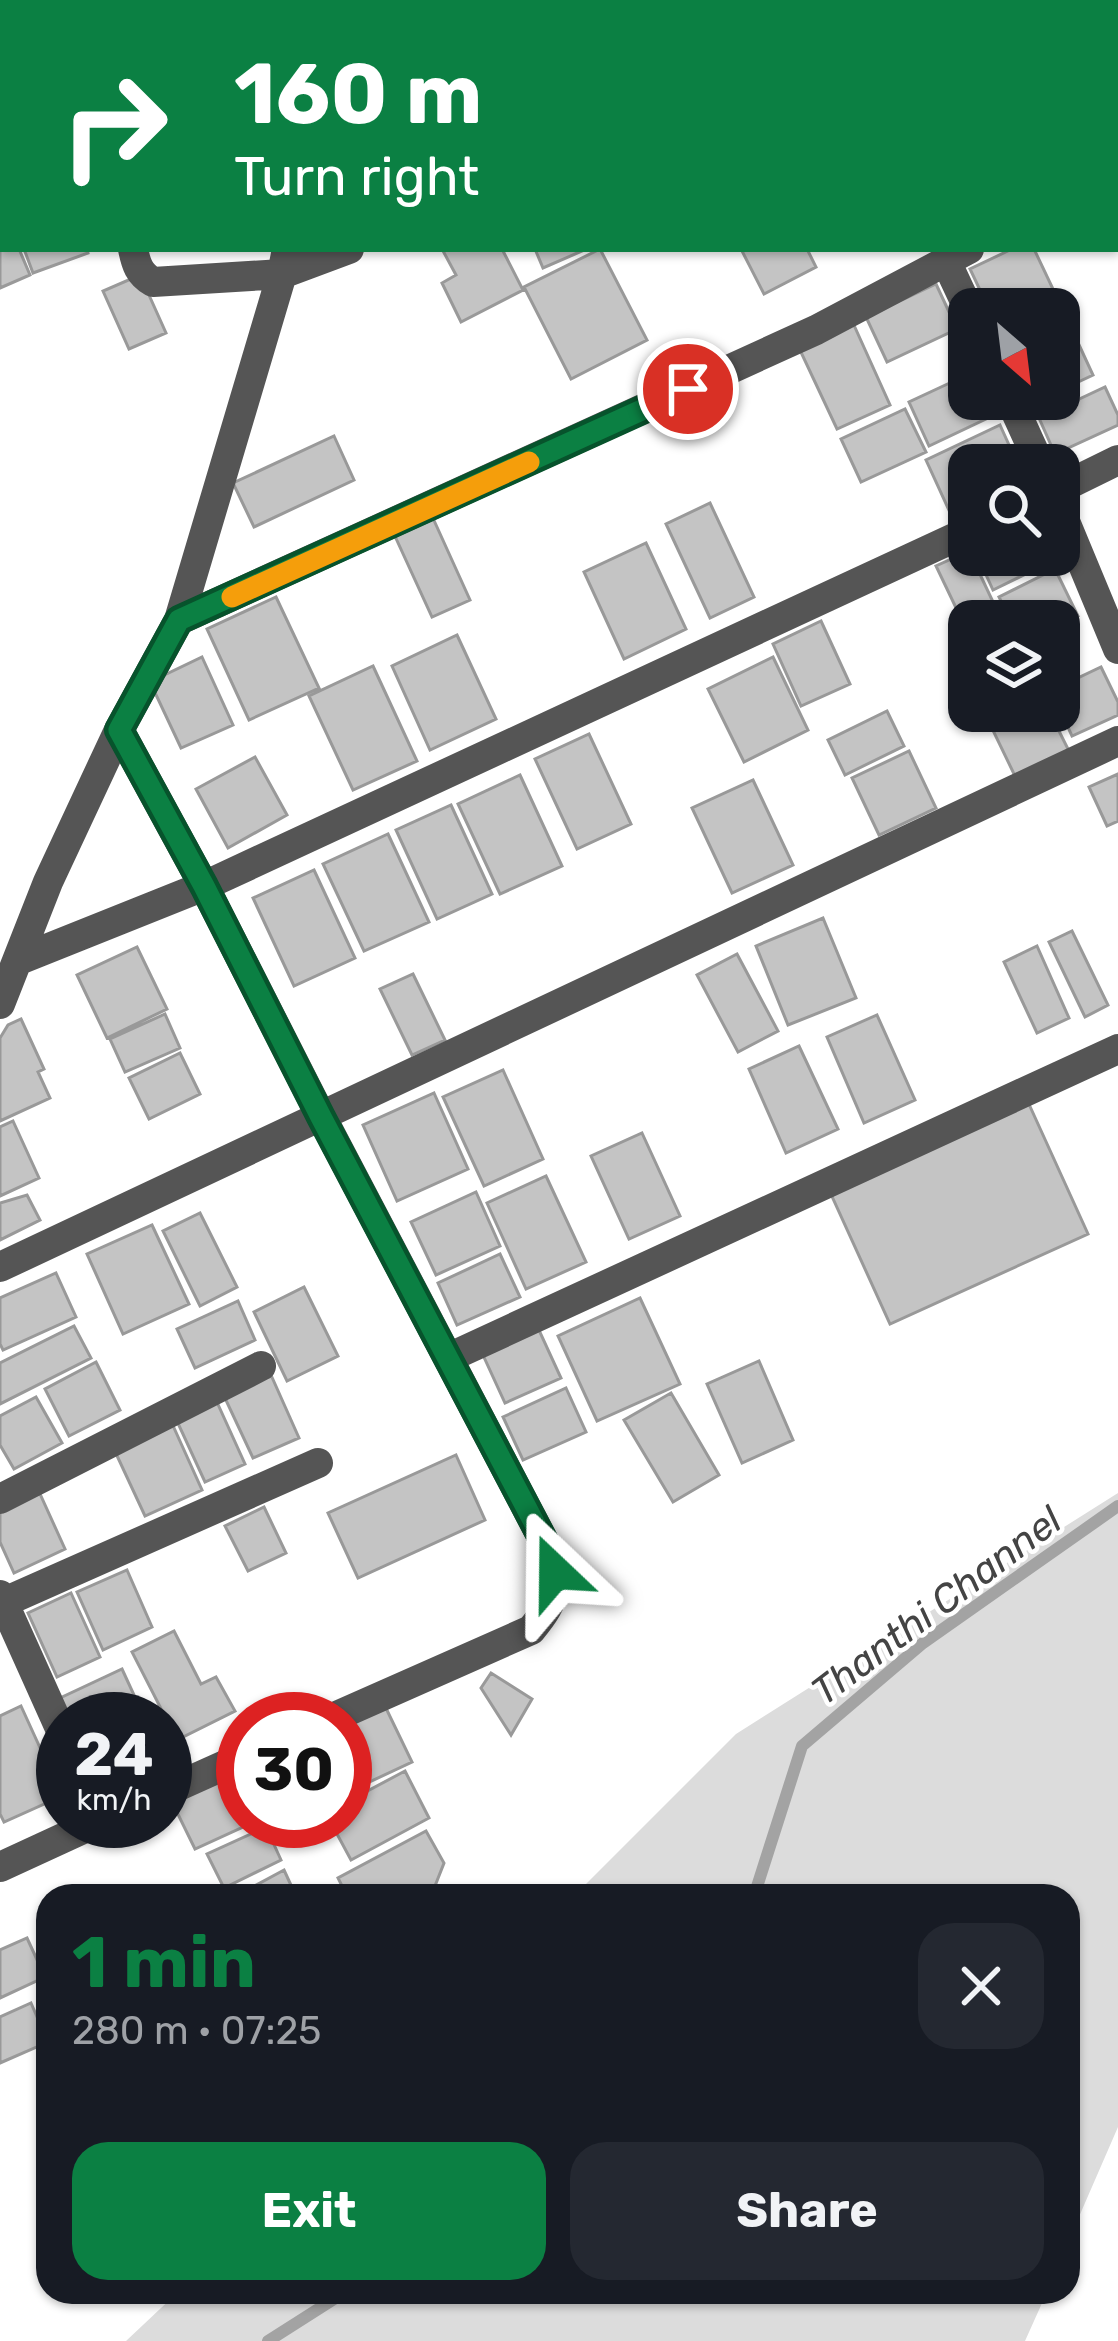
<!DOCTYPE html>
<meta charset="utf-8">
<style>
body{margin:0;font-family:Rubik,sans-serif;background:#242831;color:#f1f3f6;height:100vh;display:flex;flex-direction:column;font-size:45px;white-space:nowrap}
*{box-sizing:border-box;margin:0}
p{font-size:39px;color:#9ea1a6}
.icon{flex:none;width:66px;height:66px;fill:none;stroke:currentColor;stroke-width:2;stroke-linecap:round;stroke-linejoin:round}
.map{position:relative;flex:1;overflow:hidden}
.side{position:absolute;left:36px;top:1884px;width:1044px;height:420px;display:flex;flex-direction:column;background:#171b24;border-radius:36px;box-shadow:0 3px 9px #0004}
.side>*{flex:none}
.top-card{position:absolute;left:0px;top:0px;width:1119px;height:252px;box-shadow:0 3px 9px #0004;background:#0b8043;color:#fff;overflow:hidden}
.needle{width:78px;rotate:152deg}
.buttons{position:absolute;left:948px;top:288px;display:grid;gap:24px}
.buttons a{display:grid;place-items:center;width:132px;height:132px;border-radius:24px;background:#171b24;box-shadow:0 3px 9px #0004;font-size:60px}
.speed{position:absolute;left:36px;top:1692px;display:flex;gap:24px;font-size:60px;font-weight:700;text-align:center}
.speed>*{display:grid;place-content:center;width:156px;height:156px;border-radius:50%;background:#171b24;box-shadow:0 3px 9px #0004;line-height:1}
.speed small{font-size:30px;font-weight:400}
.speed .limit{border:18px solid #d22;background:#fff;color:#111}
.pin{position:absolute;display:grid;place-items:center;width:102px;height:102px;color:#fff;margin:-51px;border:6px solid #fff;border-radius:50%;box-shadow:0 3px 12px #0007}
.me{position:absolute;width:132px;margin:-66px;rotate:337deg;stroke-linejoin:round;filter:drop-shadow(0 0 9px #0008)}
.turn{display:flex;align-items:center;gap:42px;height:252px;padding:0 36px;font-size:54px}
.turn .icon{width:156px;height:156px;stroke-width:2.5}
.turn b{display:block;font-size:84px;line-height:102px}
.round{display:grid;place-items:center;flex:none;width:126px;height:126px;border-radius:36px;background:#242831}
.headline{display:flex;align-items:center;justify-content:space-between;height:204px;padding:0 36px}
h1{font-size:72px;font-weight:700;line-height:90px;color:#0b8043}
.action{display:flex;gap:24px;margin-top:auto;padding:24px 36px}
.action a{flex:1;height:138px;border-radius:36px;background:#0b8043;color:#fff;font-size:48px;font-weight:700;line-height:138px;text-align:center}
.action a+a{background:#242831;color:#f1f3f6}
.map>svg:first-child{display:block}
.green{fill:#dcdcdc}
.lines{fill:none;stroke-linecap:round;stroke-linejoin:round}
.stream{stroke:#a3a3a3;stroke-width:12}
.building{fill:#c4c4c4;stroke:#999;stroke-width:3}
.minor{stroke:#555;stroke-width:30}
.route-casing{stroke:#07532c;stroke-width:30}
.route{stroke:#0b8043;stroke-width:21}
.slow{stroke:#f59e0b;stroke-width:21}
.labels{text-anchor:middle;stroke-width:9;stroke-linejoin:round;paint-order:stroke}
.water-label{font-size:39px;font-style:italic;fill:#444;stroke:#fff}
</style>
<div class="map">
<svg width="1118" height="2341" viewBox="0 0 1118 2341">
<rect width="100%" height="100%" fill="#fff"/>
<!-- green -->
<path class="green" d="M1118 1493V2127L1068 2242V1896H574L736 1734Z
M178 2292H1047L1025 2341H126Z"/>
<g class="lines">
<!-- stream -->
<path class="stream" d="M754 1896 802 1746 923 1643 1118 1506
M268 2341 345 2292"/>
</g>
<!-- building -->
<path class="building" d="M3 220V249H19L30 275 0 288V222Z
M24 249H87L88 253 33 273Z
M442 249H502L523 290 461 322 442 283 456 275Z
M535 249H582V251L543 268Z
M600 249 647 340 571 379 524 287Z
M741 249H807L816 267 764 294Z
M1012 249H1034L1071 327 1059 332V309H989L970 269Z
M140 275 166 333 129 349 103 291Z
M936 284 957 329 887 362 866 317Z
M853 323 890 405 837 429 799 348Z
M1074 334 1093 375 1059 391V341Z
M969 374V399H981L990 417 929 446 909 402Z
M1105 387 1118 415V425L1055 454 1039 418Z
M905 409 926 452 861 482 841 439Z
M1000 425 1018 465H969V512L953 519 926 460Z
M334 436 354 480 254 527 233 483Z
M710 503 754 597 710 618 666 524Z
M432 516 470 600 432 617 394 534Z
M646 543 686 629 624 659 584 572Z
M969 551 1002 621H969V635L936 566Z
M977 555H1041L1046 564 993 590Z
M1055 569 1078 616 1059 625V621H1011L999 597Z
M276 597 319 688 249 720 207 629Z
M821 621 850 684 801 706 773 644Z
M457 635 496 719 430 750 392 666Z
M202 657 233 725 181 748 150 682Z
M773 657 808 730 744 762 708 689Z
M373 666 417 761 353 790 309 696Z
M1101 667 1118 702V715L1072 736 1059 708V687Z
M887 711 904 746 845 775 828 740Z
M1002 711H1049L1069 751 1015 776 987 718Z
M589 734 631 824 577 849 535 759Z
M909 751 936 808 879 835 852 778Z
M255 757 287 815 228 848 196 789Z
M1118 774V821L1107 826 1089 787Z
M520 775 562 866 500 894 458 804Z
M753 780 793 865 732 893 692 808Z
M451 805 492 894 437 919 396 830Z
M388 834 429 922 364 951 323 864Z
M314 870 355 958 294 986 253 898Z
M823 918 856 998 788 1025 756 946Z
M1072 931 1108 1005 1085 1017 1049 942Z
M1037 946 1069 1018 1037 1033 1004 962Z
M137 947 167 1009 107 1038 77 975Z
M737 954 778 1031 738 1052 697 975Z
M413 974 445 1040 412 1055 380 989Z
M165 1014 180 1048 125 1072 110 1039Z
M877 1015 915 1100 864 1123 827 1037Z
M21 1019 44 1069 38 1072 50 1098 0 1121V1038L8 1025Z
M799 1046 838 1129 786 1153 749 1069Z
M180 1053 200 1094 149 1119 129 1078Z
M503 1070 543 1159 484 1186 443 1097Z
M434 1093 468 1169 397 1201 363 1125Z
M1028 1102 1088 1234 890 1324 830 1192Z
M13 1121 39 1178 0 1196V1127Z
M642 1133 680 1216 629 1239 591 1156Z
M546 1176 586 1262 526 1289 487 1203Z
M476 1192 500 1246 436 1275 411 1222Z
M27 1195 40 1220 0 1240V1203Z
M200 1213 237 1287 200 1306 163 1231Z
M152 1225 189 1304 123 1334 87 1254Z
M500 1254 520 1297 457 1325 438 1283Z
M56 1273 76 1317 3 1350 0 1344V1298Z
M304 1287 338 1356 287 1381 254 1312Z
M640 1298 680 1384 597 1421 558 1336Z
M238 1301 255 1340 195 1368 177 1329Z
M74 1326 91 1358 0 1404V1363Z
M539 1330 561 1378 505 1403 483 1355Z
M759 1361 793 1440 742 1463 707 1384Z
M96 1362 120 1410 69 1436 45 1389Z
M271 1375 299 1438 253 1458 224 1396Z
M566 1388 586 1432 523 1460 503 1417Z
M671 1393 719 1475 673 1502 624 1420Z
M36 1397 62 1443 14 1469 0 1445V1416Z
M216 1400 245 1464 205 1482 176 1419Z
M170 1419 202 1490 145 1516 112 1445Z
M456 1455 485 1520 358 1578 328 1513Z
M36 1485 65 1549 14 1573 0 1542V1501Z
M264 1507 286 1553 248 1571 225 1526Z
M127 1570 152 1627 103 1650 77 1592Z
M71 1593 100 1657 57 1677 28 1613Z
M174 1631 201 1684 216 1677 235 1711 177 1740 132 1652Z
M122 1669 140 1708 116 1719H67L58 1699Z
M491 1673 532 1699 511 1735 481 1688Z
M383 1702 412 1762 363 1785 345 1748V1721Z
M21 1706 62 1796 4 1822 0 1814V1716Z
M237 1767 243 1780V1821H256L195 1849 170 1798Z
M405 1771 429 1818 351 1860 330 1821H345V1803Z
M266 1827 281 1860 224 1888 207 1854Z
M426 1831 444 1863 431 1896H347L338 1878Z
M284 1870 296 1896H236Z
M27 1938 45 1977 0 1998V1950Z
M31 2003 48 2042 0 2063V2017Z"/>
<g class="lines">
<!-- minor -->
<path class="minor" d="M77 0 78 3
M315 3V0
M854 3 861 0
M0 131 3 129
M1116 173 1118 171
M133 249C136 264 139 274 153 282L282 274 349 249
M946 261 969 310
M1010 399 1040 465
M1059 489 1118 460
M1059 507 1118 649
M969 531 204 886 321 1116 1118 741
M179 620 816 330 969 249
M19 960 204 886 119 730
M0 1004 48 882 119 730 179 620 282 274 287 249
M0 1267 321 1116 448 1358 1118 1049
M0 1499 261 1366
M0 1595 63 1735
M0 1604 318 1463
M330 1719 531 1630C557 1599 559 1585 547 1547L448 1358
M165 1792 243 1757
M0 1867 100 1821"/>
</g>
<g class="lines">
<!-- route casing -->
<g class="route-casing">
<path id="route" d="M555 1572 547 1547 321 1117 204 886 119 730 179 620 688 389"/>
</g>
<!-- route -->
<use href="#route" class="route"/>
<!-- slow -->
<path class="slow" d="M232 597 529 462"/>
</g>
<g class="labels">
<!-- water labels -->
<g class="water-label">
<text transform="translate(936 1605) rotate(-37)" y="14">Thanthi Channel</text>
</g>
</g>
</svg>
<div class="buttons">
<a><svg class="needle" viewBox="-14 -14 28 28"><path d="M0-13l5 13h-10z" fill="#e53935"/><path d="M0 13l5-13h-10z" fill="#9ea1a6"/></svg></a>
<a><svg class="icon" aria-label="search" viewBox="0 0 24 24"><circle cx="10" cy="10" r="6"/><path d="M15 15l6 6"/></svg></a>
<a><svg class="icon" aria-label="layers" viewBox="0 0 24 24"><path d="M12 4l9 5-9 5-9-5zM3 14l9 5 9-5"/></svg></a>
</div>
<div class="speed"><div>24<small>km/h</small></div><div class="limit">30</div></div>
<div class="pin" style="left:688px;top:389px;background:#d93025"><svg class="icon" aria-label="arrive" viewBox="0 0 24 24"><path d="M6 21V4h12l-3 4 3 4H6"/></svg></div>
<svg class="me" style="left:555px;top:1572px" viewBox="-20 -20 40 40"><path d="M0-17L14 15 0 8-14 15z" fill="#0b8043" stroke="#fff" stroke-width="4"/></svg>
<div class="top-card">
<div class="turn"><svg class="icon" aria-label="right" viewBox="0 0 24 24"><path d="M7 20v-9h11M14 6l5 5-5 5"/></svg><div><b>160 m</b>Turn right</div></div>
</div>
<section class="side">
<div class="headline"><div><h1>1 min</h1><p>280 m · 07:25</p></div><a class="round"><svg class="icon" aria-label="close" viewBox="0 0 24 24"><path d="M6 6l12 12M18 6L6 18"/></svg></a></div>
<div class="action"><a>Exit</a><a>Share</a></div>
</section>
</div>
